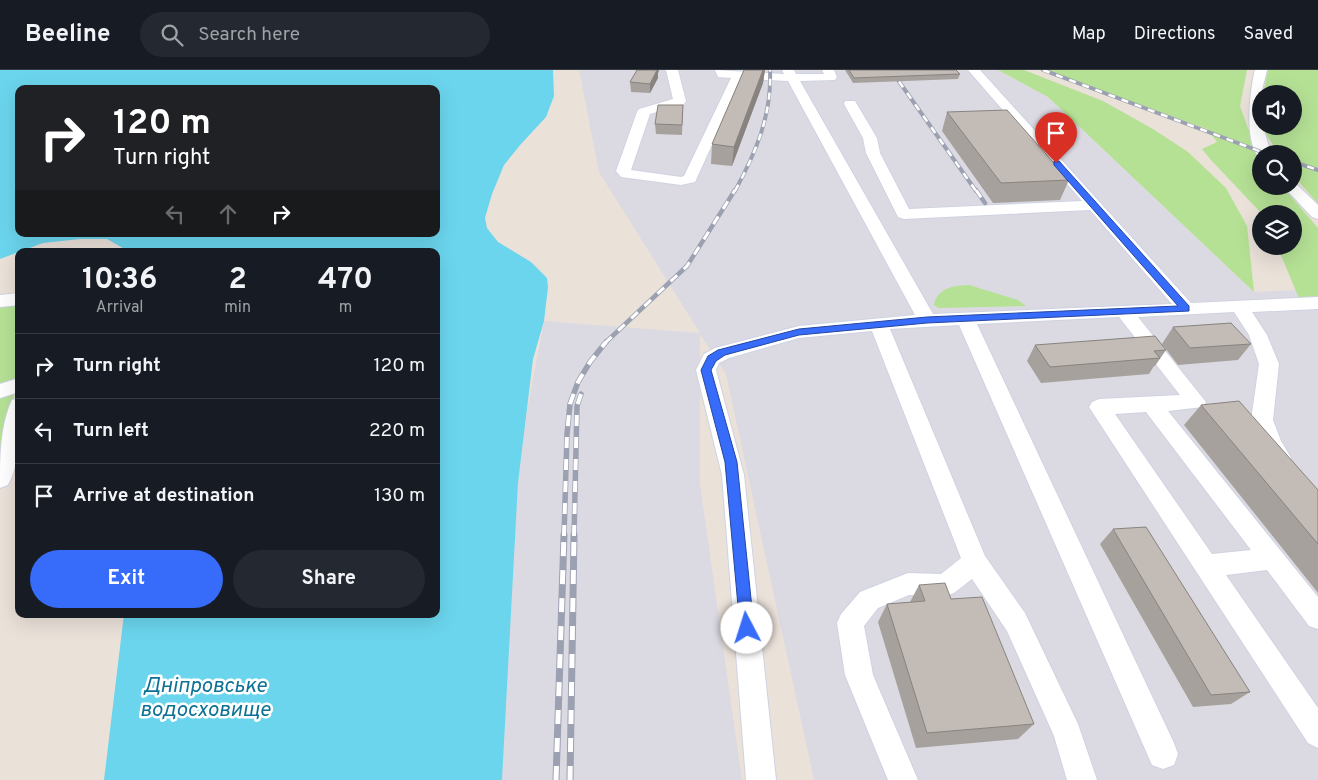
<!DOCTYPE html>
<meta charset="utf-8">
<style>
body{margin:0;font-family:Overpass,sans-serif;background:#242831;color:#f1f3f6;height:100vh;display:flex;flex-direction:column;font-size:19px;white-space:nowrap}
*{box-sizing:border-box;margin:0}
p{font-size:16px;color:#9ea1a6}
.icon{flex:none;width:28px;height:28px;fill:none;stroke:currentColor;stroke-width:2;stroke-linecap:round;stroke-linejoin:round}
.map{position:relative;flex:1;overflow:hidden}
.side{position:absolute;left:15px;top:178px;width:425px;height:370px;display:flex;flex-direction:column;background:#171b24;border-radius:10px;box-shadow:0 5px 20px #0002}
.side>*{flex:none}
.hud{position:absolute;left:15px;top:15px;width:425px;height:152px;border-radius:10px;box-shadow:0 5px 20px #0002;background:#202124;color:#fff;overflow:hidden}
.tools{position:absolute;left:1252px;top:15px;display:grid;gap:10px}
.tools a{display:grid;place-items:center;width:50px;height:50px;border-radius:50%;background:#171b24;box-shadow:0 5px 20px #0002;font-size:25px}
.pin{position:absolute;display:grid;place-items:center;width:42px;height:42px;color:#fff;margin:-51px -21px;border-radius:50% 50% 50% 0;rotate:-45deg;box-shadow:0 0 5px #0007}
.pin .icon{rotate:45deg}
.me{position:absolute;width:55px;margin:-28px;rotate:355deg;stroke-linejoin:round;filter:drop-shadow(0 0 4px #0008)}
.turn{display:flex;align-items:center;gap:18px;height:105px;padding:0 15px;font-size:22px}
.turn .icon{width:65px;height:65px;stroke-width:2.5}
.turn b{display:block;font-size:35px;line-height:42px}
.lanes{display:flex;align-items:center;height:48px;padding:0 15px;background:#0003;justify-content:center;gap:25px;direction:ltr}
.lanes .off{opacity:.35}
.eta{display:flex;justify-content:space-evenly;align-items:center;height:85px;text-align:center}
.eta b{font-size:30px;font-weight:700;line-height:35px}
.button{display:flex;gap:10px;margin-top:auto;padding:10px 15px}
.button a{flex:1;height:58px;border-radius:30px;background:#376bf9;color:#fff;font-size:20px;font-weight:700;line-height:58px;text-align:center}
.button a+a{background:#242831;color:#f1f3f6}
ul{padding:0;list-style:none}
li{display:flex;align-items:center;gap:15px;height:65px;padding:0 15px;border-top:1px solid #363941}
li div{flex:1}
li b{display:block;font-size:19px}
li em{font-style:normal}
header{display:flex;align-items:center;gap:30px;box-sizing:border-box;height:70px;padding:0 25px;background:#171b24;border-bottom:1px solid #363941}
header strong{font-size:24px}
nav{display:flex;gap:28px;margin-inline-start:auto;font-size:18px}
.search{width:350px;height:45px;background:#242831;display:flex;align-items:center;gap:12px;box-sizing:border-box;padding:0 18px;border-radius:28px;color:#9ea1a6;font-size:19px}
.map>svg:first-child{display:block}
.industrial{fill:#dbdae2}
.green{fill:#b5e195}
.water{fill:#6bd5ed;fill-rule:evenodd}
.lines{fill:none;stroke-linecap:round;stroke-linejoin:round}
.minor-casing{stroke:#ced3e1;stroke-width:2}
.minor{fill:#fff;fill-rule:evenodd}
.rail-far3-casing{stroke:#9ca1b2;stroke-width:4}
.rail-far2-casing{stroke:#9ca1b2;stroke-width:4.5}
.rail-far1-casing{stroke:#9ca1b2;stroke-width:5.5}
.rail-casing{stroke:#9ca1b2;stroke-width:7}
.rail-far3{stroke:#fff;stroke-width:2.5;stroke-dasharray:7;stroke-linecap:butt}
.rail-far2{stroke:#fff;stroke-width:3;stroke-dasharray:9;stroke-linecap:butt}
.rail-far1{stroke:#fff;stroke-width:4;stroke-dasharray:11;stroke-linecap:butt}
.rail{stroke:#fff;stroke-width:5;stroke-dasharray:14;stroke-linecap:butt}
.wall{fill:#a7a19d}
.shaded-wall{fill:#88837f}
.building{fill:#c2bbb6;stroke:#88837f}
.route{fill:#376bf9;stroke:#2446a2}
.labels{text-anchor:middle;stroke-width:5;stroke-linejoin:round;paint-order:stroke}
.near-water-label{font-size:21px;font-style:italic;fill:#0e7295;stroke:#fff}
</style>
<header>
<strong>Beeline</strong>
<div class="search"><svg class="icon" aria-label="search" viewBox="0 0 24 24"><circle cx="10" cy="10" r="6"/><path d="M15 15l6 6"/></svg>Search here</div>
<nav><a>Map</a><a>Directions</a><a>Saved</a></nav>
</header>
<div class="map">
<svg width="1318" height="710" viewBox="0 0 1318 710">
<rect width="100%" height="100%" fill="#eae1d9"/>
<!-- industrial -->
<path class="industrial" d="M579 0H998L1048 27 1254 222 1318 219V710H814L726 304 700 264V415L742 710H502L518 413 527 341 544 251 700 263 599 102Z"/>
<!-- green -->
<path class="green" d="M998 0H1024L1103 31 1153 59 1188 82 1226 118 1247 156 1254 222 1048 27Z
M1043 0H1247L1240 36 1254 75 1261 87V116H1282L1318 158V233H1301L1277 176H1294V144H1262L1211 90 1202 79 1217 72 1207 59Z
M1268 0H1318V134L1294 106V84H1279L1260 55 1261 44V56H1294V24H1263Z
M969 215 1018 230 1026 236 939 238 934 235C937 218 955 215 969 215Z
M19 233V307L0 379V234Z"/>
<!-- water -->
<path class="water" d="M0 0H553L554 26 546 47 521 74 504 95 492 124 485 148 487 158 498 172 531 192 547 208 548 217 544 251 533 289 518 413 502 710H104L124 544H436V181H128L107 169H80L43 173 0 189ZM19 19H436V164H19Z"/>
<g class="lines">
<!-- minor casing -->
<g class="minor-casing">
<path id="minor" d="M666 0H678L686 31 684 34 650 44 631 100 681 107 684 106 731 8 718 7 715 0 784 4 782 0H794L796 4H824L822 0H834L837 7 835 10 800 11 933 244 1172 234 1090 140 904 149 898 147 866 83 863 68 844 34 845 31H855L877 68 880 83 909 139 1082 131 968 0H980L1191 233 1318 227V239L1252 242 1267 265 1279 294 1273 350 1281 371 1291 388 1288 394 1280 397 1272 394 1260 374 1251 350 1259 294 1249 265 1234 242 1138 247 1206 332 1203 337 1168 341 1318 527V559L1309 556 1267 500 1226 505 1318 638V678L1308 673 1089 337 1092 332 1099 329 1180 325 1119 247 977 254 1174 673 1178 684 1174 695 1163 699 1152 695 959 255 890 259 985 486 1025 543 1078 654 1097 710H1067L1054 666 1007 561 972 509 954 523 945 526 909 525 878 538 864 556 873 605 918 710H888L845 605 837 553 841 544 860 522 908 503 941 504 961 488 872 261 799 268 729 288 719 293 716 300 744 405 776 710H746L722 405 696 300 704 284 715 278 799 256 915 245 788 11 742 9 695 112 681 115 621 107 616 101 637 42 639 39 673 29ZM1146 342 1251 480 1212 484 1115 344Z
M1255 0H1267L1261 24V56H1263L1271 84H1261V88C1243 76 1250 18 1255 0Z
M1294 112 1318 135V149L1312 147 1283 116H1294Z
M19 223V235L0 237V225Z
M19 308V322L0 328V314Z
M19 328C19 357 22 389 8 415L0 418C0 389 0 356 12 330Z"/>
</g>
<!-- minor -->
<use href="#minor" class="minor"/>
<!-- rail-far3 casing -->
<g class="rail-far3-casing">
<path id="rail-far3" d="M891 0 976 121
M1043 0 1267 84
M1294 92 1318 100
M735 121C756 82 772 45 770 0"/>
</g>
<!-- rail-far2 casing -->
<g class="rail-far2-casing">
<path id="rail-far2" d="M976 120 985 133
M605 273 687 196 735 120"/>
</g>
<!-- rail-far1 casing -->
<g class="rail-far1-casing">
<path id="rail-far1" d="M564 466 567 364 570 334 578 312 590 292 606 272
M574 466 577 336 581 324"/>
</g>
<!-- rail casing -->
<g class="rail-casing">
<path id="rail" d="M556 710 564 465
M570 710 574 465"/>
</g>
<!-- rail-far3 -->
<use href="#rail-far3" class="rail-far3"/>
<!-- rail-far2 -->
<use href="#rail-far2" class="rail-far2"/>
<!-- rail-far1 -->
<use href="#rail-far1" class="rail-far1"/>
<!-- rail -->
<use href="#rail" class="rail"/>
</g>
<!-- wall -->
<path class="wall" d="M637 0H659L658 3V8L650 23 631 22 630 12Z
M744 0H765L763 13 732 96 711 94 712 74Z
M845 0H956L960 4 958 9 853 13Z
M683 35 682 65 656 64 655 54Z
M947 42 1069 110 1060 130 993 133 942 61Z
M1173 257 1251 274 1238 290 1178 295 1162 274Z
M1035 275 1166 280 1155 296H1154L1149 304 1041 313 1027 291Z
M1201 335 1318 420V523L1184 355Z
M1113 459 1250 622 1231 634 1193 637 1100 474Z
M919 515 951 529 1034 654 1018 669 916 678 878 552 887 534 910 532Z"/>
<!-- shaded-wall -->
<path class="shaded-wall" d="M655 0H659L658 3V8L650 23V14Z
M763 0H765L763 13 732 96 734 77Z"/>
<!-- building -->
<path class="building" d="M637 0H657L650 14 630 12Z
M744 0H763L734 77 712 74Z
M849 0H956L960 4 854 8Z
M658 35H683L682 55 655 54Z
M1007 40 1069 110 1001 113 947 42Z
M1231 253 1251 274 1190 278 1173 257Z
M1155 266 1166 280 1154 281 1160 288 1050 297 1035 275Z
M1239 331 1318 420V474L1201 335Z
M1146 457 1250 622 1211 625 1113 459Z
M945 513 951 529 982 527 1034 654 927 663 887 534 925 531 919 515Z"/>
<!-- route -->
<path class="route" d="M1054 91H1059L1189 236V241L927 253 799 265 725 285 716 291 711 300 737 392 754 558 752 562 747 564 742 562 740 558 725 392 701 300 708 286 718 280 799 259 927 247 1178 236 1054 95Z"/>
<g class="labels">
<!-- near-water labels -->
<g class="near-water-label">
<text x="205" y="622">Дніпровське<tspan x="205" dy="24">водосховище</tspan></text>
</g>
</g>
</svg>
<div class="tools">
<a><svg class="icon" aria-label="sound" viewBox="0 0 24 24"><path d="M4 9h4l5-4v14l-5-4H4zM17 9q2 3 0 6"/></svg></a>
<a><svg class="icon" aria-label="search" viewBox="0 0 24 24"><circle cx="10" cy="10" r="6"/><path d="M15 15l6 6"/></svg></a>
<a><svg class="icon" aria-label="layers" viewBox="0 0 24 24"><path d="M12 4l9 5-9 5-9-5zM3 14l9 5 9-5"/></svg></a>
</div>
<div class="pin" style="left:1056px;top:93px;background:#d93025"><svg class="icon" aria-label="arrive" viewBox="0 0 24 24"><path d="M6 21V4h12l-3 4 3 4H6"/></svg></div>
<svg class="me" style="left:747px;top:558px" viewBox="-20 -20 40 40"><circle r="19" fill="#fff"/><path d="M0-13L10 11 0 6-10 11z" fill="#376bf9"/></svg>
<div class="hud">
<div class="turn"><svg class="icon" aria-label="right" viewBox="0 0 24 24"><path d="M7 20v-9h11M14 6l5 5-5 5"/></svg><div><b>120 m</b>Turn right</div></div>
<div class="lanes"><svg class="icon off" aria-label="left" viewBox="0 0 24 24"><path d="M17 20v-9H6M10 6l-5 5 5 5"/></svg><svg class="icon off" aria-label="ahead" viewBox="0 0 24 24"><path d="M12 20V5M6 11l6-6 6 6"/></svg><svg class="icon" aria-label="right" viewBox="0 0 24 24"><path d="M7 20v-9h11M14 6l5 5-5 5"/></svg></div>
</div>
<section class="side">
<div class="eta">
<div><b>10:36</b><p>Arrival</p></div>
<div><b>2</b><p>min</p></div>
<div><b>470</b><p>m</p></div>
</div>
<ul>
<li><svg class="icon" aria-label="right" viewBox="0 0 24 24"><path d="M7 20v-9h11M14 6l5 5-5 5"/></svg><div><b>Turn right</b></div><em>120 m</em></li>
<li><svg class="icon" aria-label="left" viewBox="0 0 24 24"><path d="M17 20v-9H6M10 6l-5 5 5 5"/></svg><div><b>Turn left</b></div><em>220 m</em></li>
<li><svg class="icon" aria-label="arrive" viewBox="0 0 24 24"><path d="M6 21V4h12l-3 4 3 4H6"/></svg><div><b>Arrive at destination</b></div><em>130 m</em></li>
</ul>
<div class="button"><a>Exit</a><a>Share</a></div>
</section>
</div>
